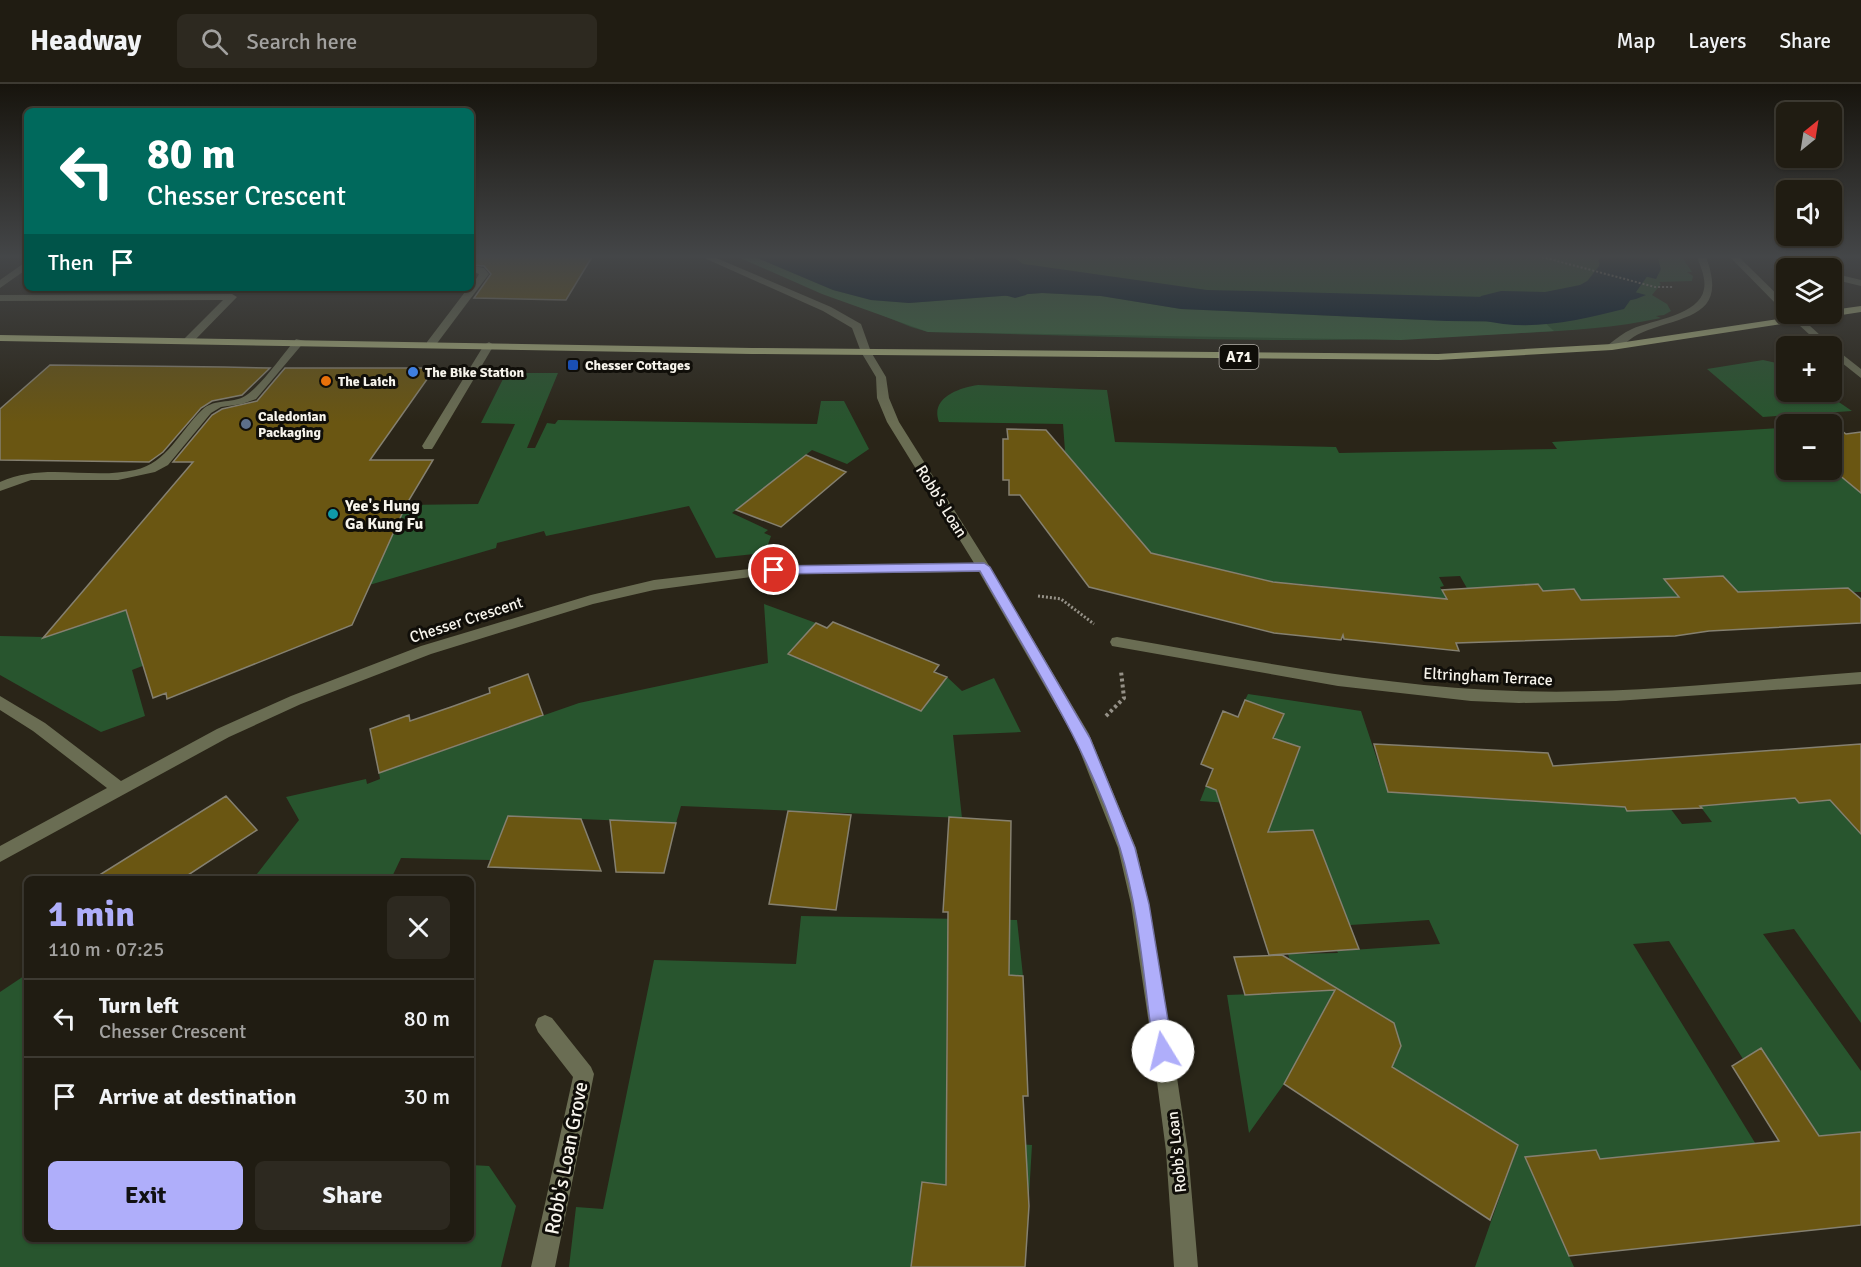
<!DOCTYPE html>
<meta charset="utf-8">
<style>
body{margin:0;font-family:Signika,sans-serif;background:#2d2920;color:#f1f3f6;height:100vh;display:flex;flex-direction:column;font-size:22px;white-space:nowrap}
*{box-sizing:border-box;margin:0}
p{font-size:20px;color:#a2a19f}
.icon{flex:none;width:33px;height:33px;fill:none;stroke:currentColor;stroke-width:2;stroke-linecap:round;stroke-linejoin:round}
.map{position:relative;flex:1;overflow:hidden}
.details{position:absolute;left:24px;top:792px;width:450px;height:366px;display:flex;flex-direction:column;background:#201c12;border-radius:9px;box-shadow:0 2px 4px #0004,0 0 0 2px #3d3a32}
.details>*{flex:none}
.banner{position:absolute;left:24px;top:24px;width:450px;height:183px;border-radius:9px;box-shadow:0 2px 4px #0004,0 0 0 2px #3d3a32;background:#00695c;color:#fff;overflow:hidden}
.needle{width:39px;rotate:30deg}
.controls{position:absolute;left:1776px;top:18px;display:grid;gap:12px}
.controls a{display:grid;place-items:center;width:66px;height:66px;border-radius:9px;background:#201c12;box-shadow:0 2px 4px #0004,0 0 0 2px #3d3a32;font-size:30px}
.pin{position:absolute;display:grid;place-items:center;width:51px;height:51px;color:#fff;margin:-26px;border:3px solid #fff;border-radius:50%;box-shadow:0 2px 6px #0007}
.me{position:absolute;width:66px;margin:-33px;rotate:351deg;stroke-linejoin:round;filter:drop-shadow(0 0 4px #0008)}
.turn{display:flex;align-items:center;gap:21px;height:126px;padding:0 24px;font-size:27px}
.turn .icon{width:78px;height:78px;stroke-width:2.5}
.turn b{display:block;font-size:42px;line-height:51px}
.then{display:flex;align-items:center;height:57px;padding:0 24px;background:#0003;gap:12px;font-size:22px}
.round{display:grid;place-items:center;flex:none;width:63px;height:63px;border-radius:9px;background:#2d2920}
.overview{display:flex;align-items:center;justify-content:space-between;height:102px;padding:0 24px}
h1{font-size:36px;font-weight:800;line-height:45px;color:#afaefa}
.cta{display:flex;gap:12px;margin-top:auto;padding:12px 24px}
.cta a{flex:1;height:69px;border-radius:9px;background:#afaefa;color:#111;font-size:24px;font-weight:800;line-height:69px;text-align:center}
.cta a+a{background:#2d2920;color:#f1f3f6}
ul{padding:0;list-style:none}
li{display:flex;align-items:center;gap:18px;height:78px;padding:0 24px;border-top:2px solid #3d3a32}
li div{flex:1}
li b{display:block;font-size:22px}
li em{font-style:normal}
header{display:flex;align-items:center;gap:36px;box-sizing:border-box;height:84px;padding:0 30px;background:#201c12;border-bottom:2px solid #3d3a32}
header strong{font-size:28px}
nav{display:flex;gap:33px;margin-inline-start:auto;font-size:21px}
.search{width:420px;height:54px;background:#2d2920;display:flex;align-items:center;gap:15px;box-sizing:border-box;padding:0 21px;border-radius:9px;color:#a2a19f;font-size:22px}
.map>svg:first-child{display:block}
.green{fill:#28552e}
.forest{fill:#396a3f}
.water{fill:#00182b}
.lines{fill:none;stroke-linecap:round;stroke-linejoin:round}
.canal{fill:#00182b;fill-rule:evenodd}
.river{fill:#00182b;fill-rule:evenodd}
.building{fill:#6a5612;stroke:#858070;stroke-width:1.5}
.path-far2{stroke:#959187;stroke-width:2;stroke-dasharray:2 2;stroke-linecap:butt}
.path-far1{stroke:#959187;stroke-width:3;stroke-dasharray:2 2;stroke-linecap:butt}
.path{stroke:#959187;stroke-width:4;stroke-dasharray:3 3;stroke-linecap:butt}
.minor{fill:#6a6d53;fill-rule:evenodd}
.major{fill:#aeb57f;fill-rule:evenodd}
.route{fill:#afaefa;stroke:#7271a2;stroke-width:1.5}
.transit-dot{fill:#1a4fb4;stroke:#100e09;stroke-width:2}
.shop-dot{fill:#3f7fe0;stroke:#100e09;stroke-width:2}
.food-dot{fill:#e8710a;stroke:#100e09;stroke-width:2}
.service-dot{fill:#5c6f8a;stroke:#100e09;stroke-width:2}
.culture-dot{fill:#0f9aa8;stroke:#100e09;stroke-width:2}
.labels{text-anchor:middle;stroke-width:6;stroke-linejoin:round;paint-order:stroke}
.far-poi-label{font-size:14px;font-weight:bold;fill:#f7f4ec;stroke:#100e09;text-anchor:start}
.shield{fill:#100e09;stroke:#b2afa8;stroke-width:1.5}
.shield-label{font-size:15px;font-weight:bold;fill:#f7f4ec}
.street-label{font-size:16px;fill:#f7f4ec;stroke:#100e09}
.poi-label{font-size:16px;font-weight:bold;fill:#f7f4ec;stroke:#100e09;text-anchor:start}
.near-street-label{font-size:20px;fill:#f7f4ec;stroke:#100e09}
</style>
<header>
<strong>Headway</strong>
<div class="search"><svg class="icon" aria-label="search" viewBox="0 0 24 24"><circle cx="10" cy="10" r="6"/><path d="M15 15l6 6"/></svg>Search here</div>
<nav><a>Map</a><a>Layers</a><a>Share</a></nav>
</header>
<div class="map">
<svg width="1861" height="1183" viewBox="0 0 1861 1183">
<rect width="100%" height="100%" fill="#2a2518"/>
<!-- green -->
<path class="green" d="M740 173H1682L1692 188H1687L1693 192 1692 197 1659 198 1661 200 1652 211 1667 220 1671 227 1664 231 1656 232 1661 234C1601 247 1540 248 1479 251 1296 262 1112 252 928 248L911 243Z
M1763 276 1786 281V308H1824L1852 327 1763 333 1707 285Z
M506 289H558L527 364H535L547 339 555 340 558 336 817 340 821 317H844L869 365 847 380 812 366 732 429 768 446 764 449 771 452 765 469 716 474 689 422 546 452 544 447 497 459 496 464 304 520 132 586 145 632 101 648 0 591V552L44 553 82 541 219 494 406 421 478 420 515 340 481 339Z
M978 301 1107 306 1115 358 1336 363 1339 369 1557 365 1552 358 1781 344 1786 348V386L1832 385 1861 409V508H1853L1848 504 1697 533H1680L1662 513 1582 516 1574 505 1543 507 1538 500 1518 501 1476 520 1460 492 1439 493 1444 502 1440 503 1450 520 1425 529 1421 512 1395 510 1325 519 1322 502 1289 499 1290 516 1266 496 1146 468 1113 425 1090 431 1056 367H1065L1063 340 939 338C930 314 958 304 978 301Z
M764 520 816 539 789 570 921 627 947 593 962 607 994 594 1021 648 953 651 962 734 681 722 676 739 508 732 490 776 401 774 391 795H253L299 736 286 713 366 695 367 700 380 695 379 689 579 619 768 579Z
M1248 610 1361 627 1388 708 1594 721 1573 680 1595 679 1627 726 1670 724 1682 740 1712 738 1700 722 1775 716 1755 668 1799 719 1831 716 1861 730V939L1794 845 1763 850 1861 987V1048L1819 1052 1775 1026 1669 857 1633 860 1808 1145 1725 1063 1612 1074 1645 1162 1596 1066 1557 1070 1537 1100 1574 1183H1475L1518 1061 1392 983 1401 962 1394 939 1336 904 1284 1000 1249 1049 1227 911 1299 908 1288 870 1338 869 1337 867 1440 860 1429 836 1350 841 1313 746 1238 750 1228 719 1200 717 1206 702 1295 676 1300 663 1273 654 1282 629 1245 616Z
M801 832 1017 836 1023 892 947 891 946 1055 1032 1061 1029 1112 922 1098 911 1183H569L576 1123 603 1125 654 876 796 880Z
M27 890V1155H471V1081L489 1082 516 1122 501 1183H0V908Z"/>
<!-- forest -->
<path class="forest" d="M738 173H755L833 206 871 216 909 219 1042 209 1101 212 1181 225 1447 237 1544 238 1554 247 1401 256 928 248 822 210Z"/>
<!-- water -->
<path class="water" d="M755 173H960L983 178 1007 174 1024 180 1207 206 1528 214 1578 210 1580 201 1589 196 1646 211 1636 215 1564 230 1544 238 1447 237 1181 225 1101 212 1042 209 909 219 871 216 833 206Z
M1601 173H1658L1661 174 1658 175 1661 185 1656 195 1604 182 1598 177Z"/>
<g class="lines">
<!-- canal -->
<path class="canal" d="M973 173C1007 171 1024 165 1031 204L1026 211 1015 214 1004 211 999 204 997 190 977 179Z"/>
<!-- river -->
<path class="river" d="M1600 173H1652L1653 184 1624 225C1576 237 1530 248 1481 236L1473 224 1481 212 1501 207 1545 208 1585 200 1599 182Z"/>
</g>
<!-- building -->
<path class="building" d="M471 173H592L566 216 474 214 491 190 484 182 471 181Z
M50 281 224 283 270 284 242 311 212 317 201 324 163 368 149 378 0 376V325Z
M285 284H435L370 376H433L406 421 352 541 167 615 166 609 153 614 126 526 43 554 193 378H173L212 331 222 325 257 317Z
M1830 338 1846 350 1861 348V409L1832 385V340H1786V348L1777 341Z
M1007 345 1046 346 1151 469 1273 498 1447 515 1442 506 1538 500 1543 507 1574 505 1581 516 1679 513 1664 495 1723 492 1738 508 1848 504 1861 515V539L1709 547 1675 552 1456 559 1459 567 1344 555 1343 551 1341 556 1274 549 1089 503 1020 411H1009V396H1003V355H1008Z
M806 371 846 388 781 443 736 426Z
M833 538 939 581 934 588 947 593 921 627 788 570 816 539 827 544Z
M528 590 543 631 379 689 370 645 409 631 410 637 451 623 490 609 489 604Z
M1245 616 1284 630 1273 654 1300 663 1268 748 1313 746 1359 865 1269 871 1216 706 1206 702 1213 685 1201 680 1223 627 1238 633Z
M1374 660 1548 669 1553 682 1861 660V750L1830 716 1799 719 1795 714 1700 722 1702 724 1627 727 1625 723 1388 708Z
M226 712 257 746 182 795H93Z
M788 727 851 731 836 826 769 820Z
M508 732 581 735 601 787 488 783Z
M949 733 1011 737 1009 891 1023 892 1028 1012H1023L1029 1122 1025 1183H911L922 1098 946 1101 948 828H943Z
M610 736 676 739 664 789 616 788Z
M1282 871 1394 939 1401 962 1392 983 1518 1061 1490 1136 1284 1000 1335 906 1245 911 1234 873Z
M1761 964 1819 1052 1861 1048V1141L1569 1172 1525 1073 1596 1066 1600 1075 1779 1057 1732 982Z"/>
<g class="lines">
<!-- path-far2 -->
<path class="path-far2" d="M1113 173H1178
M1542 173 1655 203H1673
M1777 267 1786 271"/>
<!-- path-far1 -->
<path class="path-far1" d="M1038 512 1061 515 1094 540"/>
<!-- path -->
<path class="path" d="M1106 632 1124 614 1121 587"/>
<!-- minor -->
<path class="minor" d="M702 173H714L831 223 861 240 871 268 886 293 889 314 899 338 990 483 1089 650 1136 764 1149 820 1173 967 1188 1067 1198 1183H1174L1166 1067 1153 967 1131 820 1118 764 1075 655 979 488 774 490 654 506 593 520 431 570 301 620 229 653 0 778V762L107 704 33 647 0 626V612L45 639 121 697 217 645 291 612 421 562 591 511 654 496 774 482 974 479 887 338 877 314 876 293 861 268 852 244 823 227Z
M1697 173H1706C1729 234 1684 231 1641 249 1630 253 1620 267 1608 265V261C1616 255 1623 249 1632 245 1652 236 1700 231 1704 205 1706 194 1701 184 1697 173Z
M1730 173H1739L1786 219V227L1782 226Z
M1772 173H1785L1811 184H1799Z
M27 177V185L0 204V196Z
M474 182 484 184 489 190 435 262H427V258L468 204H471L479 190 471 187V183Z
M1832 189 1861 196V202L1832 195Z
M0 211 232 210 237 213 193 258 189 259 184 256 185 254 223 216 0 217Z
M1787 230H1797L1833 263 1861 285V294L1832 271V262H1822Z
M296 255 305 257 256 315 242 320 221 323 211 329 168 381 155 388 118 396H31L0 407V398C44 378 90 396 135 386 167 379 180 347 202 326 215 313 235 321 248 310 263 299 283 270 296 255Z
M489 258 494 261 434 362 432 365H424L422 362 484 261Z
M1117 553C1250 576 1382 603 1517 607 1631 611 1747 596 1861 588V600L1616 617 1519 619 1471 617 1338 602 1112 562 1110 558 1112 554Z
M545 931 552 934 591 983 594 990 555 1183H531L573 993 538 948 535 941 538 934Z"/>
<!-- major -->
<path class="major" d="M1861 222V228L1612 266 1438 276 752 270 0 257V251L752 264 1438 270 1612 260 1812 230H1832V226Z"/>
</g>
<!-- sky -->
<linearGradient id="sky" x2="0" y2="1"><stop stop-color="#17140d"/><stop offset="0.51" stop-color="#444648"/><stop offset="1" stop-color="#444648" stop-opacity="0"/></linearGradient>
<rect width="1861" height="338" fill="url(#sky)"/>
<!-- route -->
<path class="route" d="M984 479 990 483 1090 654 1135 764 1149 820 1173 967 1170 973 1163 976 1157 973 1154 967C1144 900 1140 829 1120 764 1089 665 1031 577 980 487L774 490 768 486 774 482Z"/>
<!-- markers -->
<rect class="transit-dot" x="567" y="275" width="12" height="12" rx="3"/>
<circle class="shop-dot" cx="413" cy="288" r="6"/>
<circle class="food-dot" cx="326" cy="297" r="6"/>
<circle class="service-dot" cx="246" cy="340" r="6"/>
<circle class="culture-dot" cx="333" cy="430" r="6"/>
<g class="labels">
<!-- far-poi labels -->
<g class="far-poi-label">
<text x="585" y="286">Chesser Cottages</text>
<text x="425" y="293">The Bike Station</text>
<text x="338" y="302">The Laich</text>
<text x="258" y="337">Caledonian<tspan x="258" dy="16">Packaging</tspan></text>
</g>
<!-- shield labels -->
<rect class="shield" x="1219.5" y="261" width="39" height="24" rx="4.5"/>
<g class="shield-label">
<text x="1239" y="278">A71</text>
</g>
<!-- street labels -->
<g class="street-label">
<text transform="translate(942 417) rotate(58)" y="6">Robb's Loan</text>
<text transform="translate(466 535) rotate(-18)" y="6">Chesser Crescent</text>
<text transform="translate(1488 592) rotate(3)" y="6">Eltringham Terrace</text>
<text transform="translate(1176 1068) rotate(-96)" y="6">Robb's Loan</text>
</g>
<!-- poi labels -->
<g class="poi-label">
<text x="345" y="427">Yee's Hung<tspan x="345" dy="18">Ga Kung Fu</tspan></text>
</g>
<!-- near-street labels -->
<g class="near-street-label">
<text transform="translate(566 1074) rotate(-79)" y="7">Robb's Loan Grove</text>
</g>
</g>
</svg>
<div class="controls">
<a><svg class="needle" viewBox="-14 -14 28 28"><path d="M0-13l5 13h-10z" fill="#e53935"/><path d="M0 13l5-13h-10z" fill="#a2a19f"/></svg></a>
<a><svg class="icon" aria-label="sound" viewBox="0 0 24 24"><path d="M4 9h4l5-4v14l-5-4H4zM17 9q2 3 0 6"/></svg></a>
<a><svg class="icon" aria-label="layers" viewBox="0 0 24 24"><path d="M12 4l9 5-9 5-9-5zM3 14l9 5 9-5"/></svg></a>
<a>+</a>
<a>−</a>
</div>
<div class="pin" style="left:774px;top:486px;background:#d93025"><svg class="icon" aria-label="arrive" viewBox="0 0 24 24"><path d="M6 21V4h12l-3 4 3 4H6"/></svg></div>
<svg class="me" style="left:1163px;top:967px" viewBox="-20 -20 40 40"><circle r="19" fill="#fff"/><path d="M0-13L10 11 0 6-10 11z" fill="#afaefa"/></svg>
<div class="banner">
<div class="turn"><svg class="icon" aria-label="left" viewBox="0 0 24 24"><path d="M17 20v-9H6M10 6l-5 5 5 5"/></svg><div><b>80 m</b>Chesser Crescent</div></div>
<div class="then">Then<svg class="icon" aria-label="arrive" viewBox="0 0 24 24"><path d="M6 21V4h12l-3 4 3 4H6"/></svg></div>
</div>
<section class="details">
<div class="overview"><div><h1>1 min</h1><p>110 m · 07:25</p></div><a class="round"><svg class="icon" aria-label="close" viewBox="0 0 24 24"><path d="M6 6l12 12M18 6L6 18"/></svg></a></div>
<ul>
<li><svg class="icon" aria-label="left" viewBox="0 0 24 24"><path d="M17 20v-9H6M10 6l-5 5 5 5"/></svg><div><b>Turn left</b><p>Chesser Crescent</p></div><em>80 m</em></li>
<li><svg class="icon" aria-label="arrive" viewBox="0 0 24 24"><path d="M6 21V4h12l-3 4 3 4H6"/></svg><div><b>Arrive at destination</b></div><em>30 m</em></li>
</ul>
<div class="cta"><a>Exit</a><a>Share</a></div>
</section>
</div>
